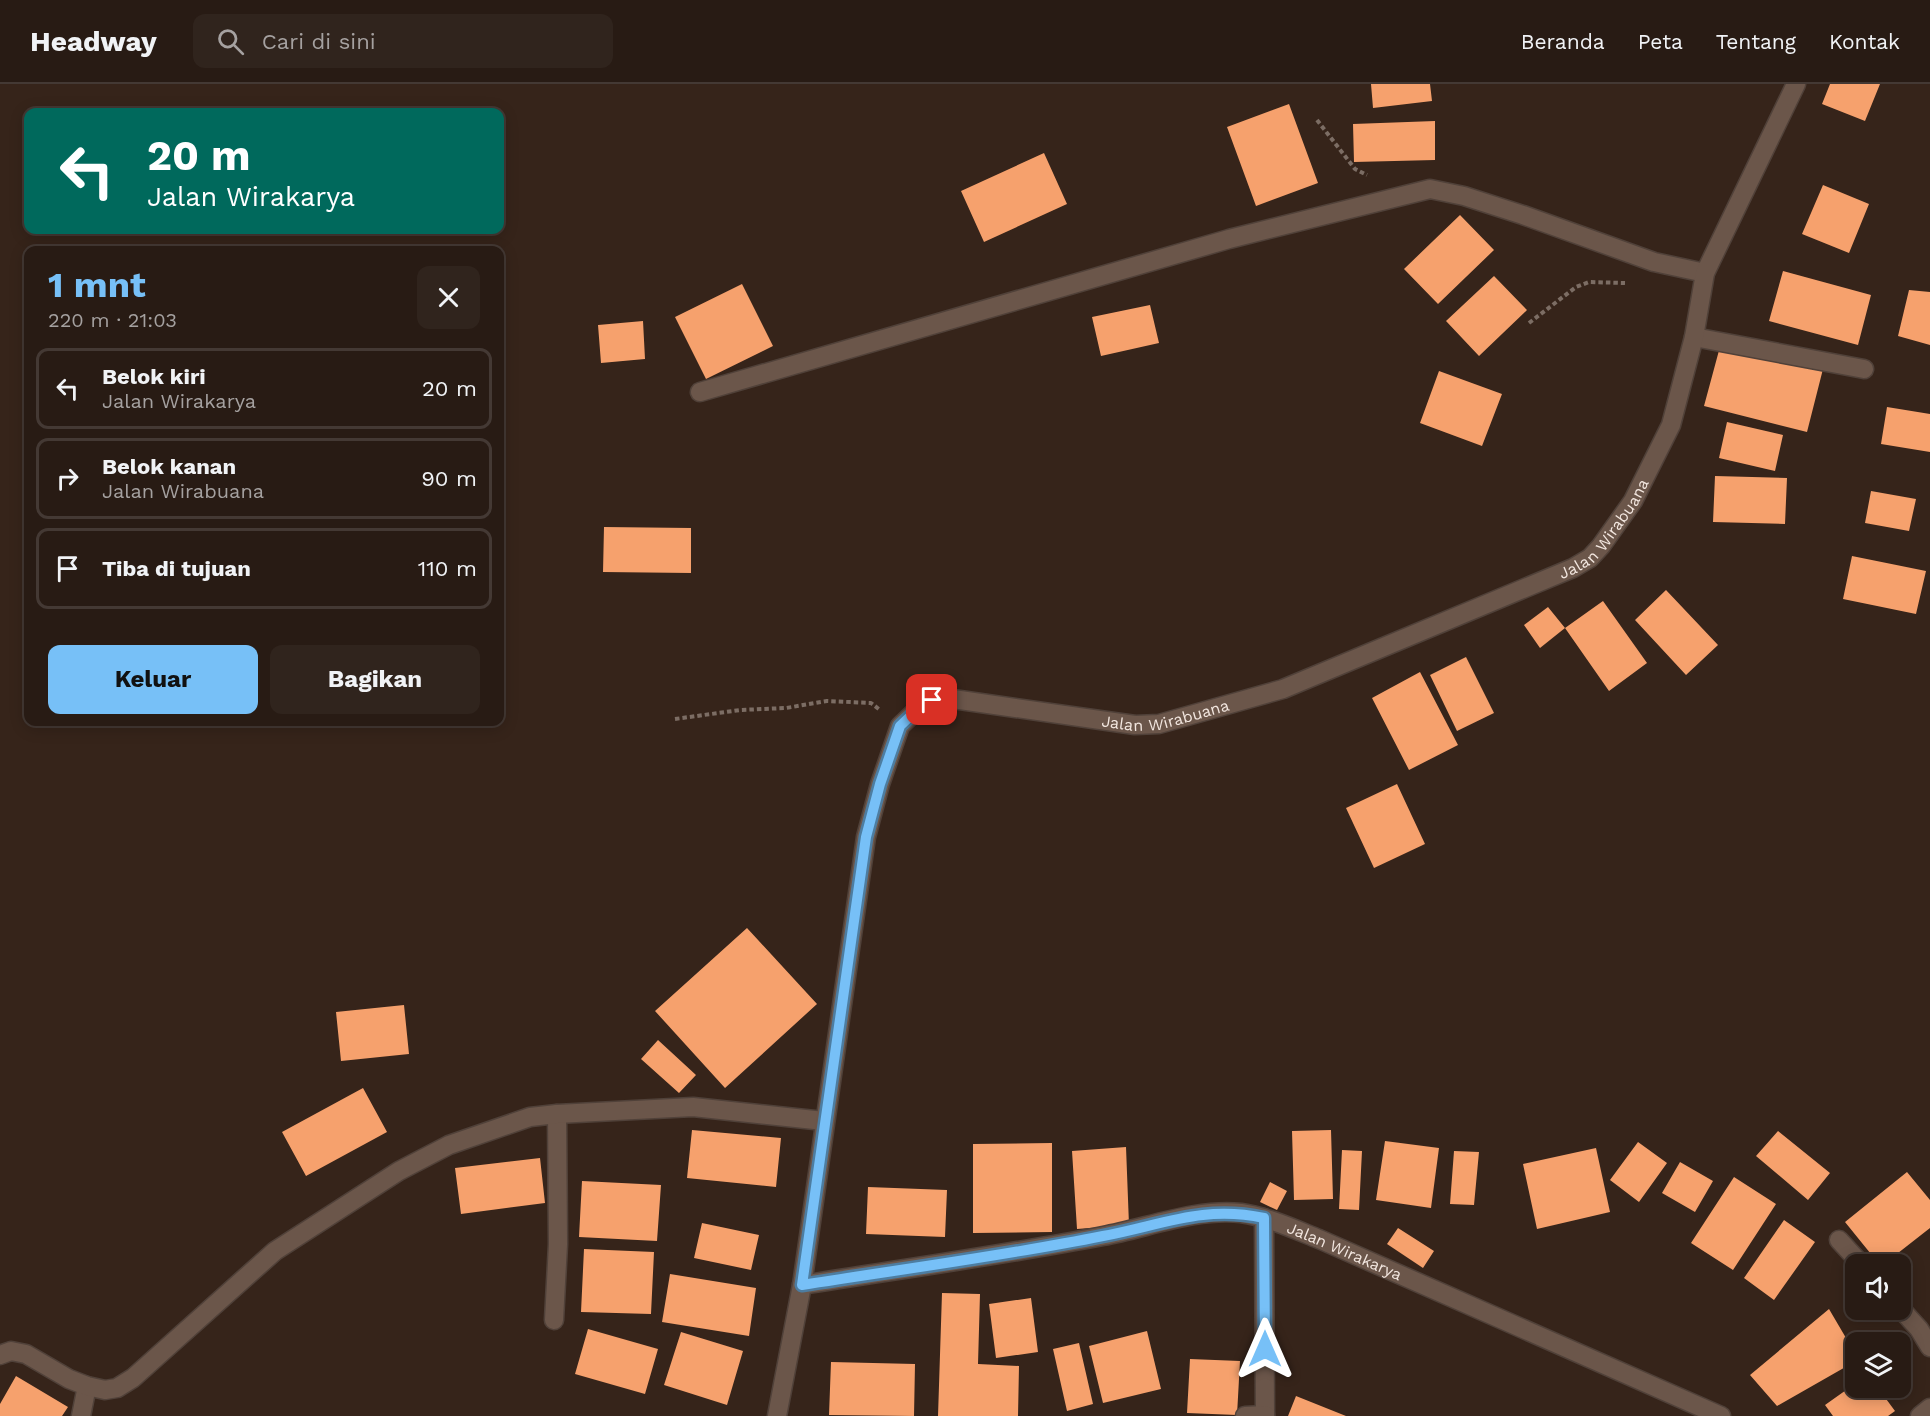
<!DOCTYPE html>
<html lang="id">
<meta charset="utf-8">
<style>
body{margin:0;font-family:"Work Sans",sans-serif;background:#30241d;color:#f1f3f6;height:100vh;display:flex;flex-direction:column;font-size:22px;white-space:nowrap}
*{box-sizing:border-box;margin:0}
p{font-size:20px;color:#a5a1a0}
.icon{flex:none;width:33px;height:33px;fill:none;stroke:currentColor;stroke-width:2;stroke-linecap:round;stroke-linejoin:round}
.map{position:relative;flex:1;overflow:hidden}
.side{position:absolute;left:24px;top:162px;width:480px;height:480px;display:flex;flex-direction:column;background:#281b14;border-radius:12px;box-shadow:0 3px 15px #0003,0 0 0 2px #443934}
.side>*{flex:none}
.top-card{position:absolute;left:24px;top:24px;width:480px;height:126px;border-radius:12px;box-shadow:0 3px 15px #0003,0 0 0 2px #443934;background:#00695c;color:#fff;overflow:hidden}
.controls{position:absolute;left:1845px;top:1170px;display:grid;gap:12px}
.controls a{display:grid;place-items:center;width:66px;height:66px;border-radius:12px;background:#281b14;box-shadow:0 3px 15px #0003,0 0 0 2px #443934;font-size:30px}
.pin{position:absolute;display:grid;place-items:center;width:51px;height:51px;color:#fff;margin:-26px;border-radius:12px;box-shadow:0 3px 9px #0006}
.me{position:absolute;width:66px;margin:-33px;rotate:0deg;stroke-linejoin:round;filter:drop-shadow(0 0 4px #0008)}
.turn{display:flex;align-items:center;gap:21px;height:126px;padding:0 24px;font-size:27px}
.turn .icon{width:78px;height:78px;stroke-width:2.5}
.turn b{display:block;font-size:42px;line-height:51px}
.round{display:grid;place-items:center;flex:none;width:63px;height:63px;border-radius:12px;background:#30241d}
.head{display:flex;align-items:center;justify-content:space-between;height:102px;padding:0 24px}
h1{font-size:36px;font-weight:700;line-height:45px;color:#77c0f7}
.primary-button{display:flex;gap:12px;margin-top:auto;padding:12px 24px}
.primary-button a{flex:1;height:69px;border-radius:12px;background:#77c0f7;color:#111;font-size:24px;font-weight:700;line-height:69px;text-align:center}
.primary-button a+a{background:#30241d;color:#f1f3f6}
ul{padding:0;list-style:none}
li{display:flex;align-items:center;gap:18px;height:81px;margin:0 12px 9px;padding:0 12px;border:3px solid #443934;border-radius:12px}
li div{flex:1}
li b{display:block;font-size:22px}
li em{font-style:normal}
header{display:flex;align-items:center;gap:36px;box-sizing:border-box;height:84px;padding:0 30px;background:#281b14;border-bottom:2px solid #443934}
header strong{font-size:28px}
nav{display:flex;gap:33px;margin-inline-start:auto;font-size:21px}
.search{width:420px;height:54px;background:#30241d;display:flex;align-items:center;gap:15px;box-sizing:border-box;padding:0 21px;border-radius:12px;color:#a5a1a0;font-size:22px}
.map>svg:first-child{display:block}
.building{fill:#f6a16d}
.lines{fill:none;stroke-linecap:round;stroke-linejoin:round}
.lane-casing{stroke:#504139;stroke-width:21}
.street-casing{stroke:#504139;stroke-width:21}
.secondary-casing{stroke:#504139;stroke-width:21}
.path{stroke:#7c6d64;stroke-width:4;stroke-dasharray:4.5 3;stroke-linecap:butt}
.lane{stroke:#6b564a;stroke-width:18}
.street{stroke:#6b564a;stroke-width:18}
.secondary{stroke:#6b564a;stroke-width:18}
.route-casing{stroke:#4d7da1;stroke-width:15}
.route{stroke:#77c0f7;stroke-width:10}
.labels{text-anchor:middle;stroke-width:6;stroke-linejoin:round;paint-order:stroke}
.street-label{font-size:16px;fill:#f3e7e0;stroke:#2c1b11}
</style>
<header>
<strong>Headway</strong>
<div class="search"><svg class="icon" aria-label="search" viewBox="0 0 24 24"><circle cx="10" cy="10" r="6"/><path d="M15 15l6 6"/></svg>Cari di sini</div>
<nav><a>Beranda</a><a>Peta</a><a>Tentang</a><a>Kontak</a></nav>
</header>
<div class="map">
<svg width="1930" height="1332" viewBox="0 0 1930 1332">
<rect width="100%" height="100%" fill="#36241a"/>
<!-- building -->
<path class="building" d="M1371 0H1430L1432 17 1373 24Z
M1830 0H1880L1865 37 1822 20Z
M1289 20 1318 99 1256 122 1227 43Z
M1435 37V76L1354 78 1353 40Z
M1044 69 1067 120 984 158 961 107Z
M1823 101 1869 120 1849 169 1802 150Z
M1460 131 1494 166 1438 220 1404 185Z
M1783 187 1871 211 1858 261 1769 237Z
M1494 192 1527 226 1479 272 1446 237Z
M742 200 773 262 706 295 675 233Z
M1909 206 1930 208V261L1898 252Z
M1150 221 1159 259 1101 272 1092 233Z
M643 237 645 275 601 279 598 241Z
M1721 259 1823 285 1807 348 1704 322Z
M1439 287 1502 310 1482 362 1420 339Z
M1887 323 1930 330V368L1881 360Z
M1727 338 1783 351 1775 387 1719 374Z
M1715 392 1787 394 1785 440 1713 438Z
M1871 407 1916 415 1909 447 1865 439Z
M604 443 691 444V489L603 488Z
M1852 472 1926 487 1916 530 1843 515Z
M1666 506 1718 561 1686 591 1635 536Z
M1603 517 1647 579 1609 607 1565 544Z
M1548 523 1565 544 1540 564 1524 541Z
M1466 573 1494 629 1457 647 1430 591Z
M1420 588 1458 661 1409 686 1372 614Z
M1397 700 1425 760 1374 784 1346 724Z
M747 844 817 920 725 1004 655 927Z
M404 921 409 970 341 977 336 928Z
M658 956 696 991 679 1009 641 975Z
M363 1004 387 1048 306 1092 282 1048Z
M692 1046 781 1054 776 1103 687 1094Z
M1331 1046 1333 1115 1294 1116 1292 1047Z
M1778 1047 1830 1089 1808 1116 1756 1072Z
M1385 1057 1439 1064 1431 1124 1376 1116Z
M1638 1058 1667 1079 1639 1118 1610 1096Z
M1052 1059V1148L973 1149V1060Z
M1126 1063 1129 1141 1077 1145 1072 1067Z
M1596 1064 1610 1128 1537 1145 1523 1080Z
M1342 1066 1362 1067 1359 1126 1339 1125Z
M1454 1067 1479 1068 1474 1121 1450 1120Z
M540 1074 545 1119 461 1130 455 1084Z
M1680 1078 1713 1097 1695 1128 1662 1109Z
M1907 1088 1930 1116V1144L1884 1180H1879L1845 1138Z
M1734 1093 1776 1120 1733 1186 1691 1159Z
M582 1097 661 1101 657 1157 579 1153Z
M1270 1098 1287 1107 1277 1126 1260 1118Z
M868 1103 947 1106 945 1153 866 1150Z
M1784 1136 1815 1158 1774 1216 1744 1194Z
M702 1139 759 1151 751 1186 694 1174Z
M1398 1144 1434 1167 1423 1184 1387 1160Z
M584 1165 654 1168 651 1230 581 1228Z
M670 1190 756 1204 749 1252 662 1238Z
M942 1209 980 1210 978 1280 1019 1282 1018 1332H938Z
M1031 1214 1038 1268 996 1274 989 1220Z
M1829 1225 1856 1271V1277L1777 1322 1750 1291Z
M588 1245 658 1265 645 1310 575 1290Z
M1147 1247 1161 1305 1103 1319 1089 1262Z
M681 1248 743 1267 727 1321 664 1301Z
M1079 1259 1093 1320 1067 1327 1053 1265Z
M1190 1275 1240 1277 1237 1331 1187 1329Z
M831 1278 915 1280 914 1332 829 1331Z
M16 1292 68 1323 62 1332H0V1320Z
M1856 1299V1304H1878L1895 1327 1888 1332H1833L1825 1321Z
M1296 1312 1346 1332H1288Z"/>
<g class="lines">
<!-- lane casing -->
<g class="lane-casing">
<path id="lane" d="M81 1332 87 1302"/>
</g>
<!-- street casing -->
<g class="street-casing">
<g id="street">
<path d="M1694 253 1864 285"/>
<path d="M700 308 1229 155 1430 105 1464 112 1523 131 1654 178 1705 189"/>
<path d="M1264 1134 1265 1332"/>
<path d="M1839 1156 1861 1180"/>
<path id="s1" d="M802 1201C902 1185 1003 1171 1103 1152 1147 1144 1196 1124 1241 1129 1268 1133 1294 1145 1319 1155L1721 1332"/>
<path d="M1900 1224 1919 1245 1930 1263"/>
<path d="M554 1236 558 1160 557 1030"/>
<path d="M0 1271 11 1267 26 1270 69 1295 87 1302 105 1306 117 1304 133 1294 275 1167 399 1087 449 1061 530 1033 557 1030 693 1023 824 1037"/>
<path d="M1245 1332 1265 1331"/>
<path d="M1920 1332 1930 1324"/>
</g>
</g>
<!-- secondary casing -->
<g class="secondary-casing">
<g id="secondary">
<path id="s2" d="M777 1332 802 1201 866 753 880 700 900 642 921 622 932 616 946 614 1135 641 1159 640 1283 605 1573 484 1590 474 1601 462 1633 417 1671 341 1694 253 1705 189 1796 0"/>
</g>
</g>
<!-- path -->
<path class="path" d="M1317 36 1355 85 1367 91
M1529 239 1576 203 1589 198 1625 199
M675 635 740 626 786 624 827 617 871 619 880 626"/>
<!-- lane -->
<use href="#lane" class="lane"/>
<!-- street -->
<use href="#street" class="street"/>
<!-- secondary -->
<use href="#secondary" class="secondary"/>
</g>
<g class="lines">
<!-- route casing -->
<g class="route-casing">
<path id="route" d="M932 616 921 622 900 642 880 700 866 753 802 1201C903 1185 1004 1172 1103 1152 1162 1141 1203 1121 1264 1134L1265 1265"/>
</g>
<!-- route -->
<use href="#route" class="route"/>
</g>
<g class="labels">
<!-- street labels -->
<g class="street-label">
<text dy="6" stroke="none"><textPath href="#s2" startOffset="1466">Jalan Wirabuana</textPath></text>
<text dy="6" stroke="none"><textPath href="#s2" startOffset="980">Jalan Wirabuana</textPath></text>
<text dy="6" stroke="none"><textPath href="#s1" startOffset="556">Jalan Wirakarya</textPath></text>
</g>
</g>
</svg>
<div class="controls">
<a><svg class="icon" aria-label="sound" viewBox="0 0 24 24"><path d="M4 9h4l5-4v14l-5-4H4zM17 9q2 3 0 6"/></svg></a>
<a><svg class="icon" aria-label="layers" viewBox="0 0 24 24"><path d="M12 4l9 5-9 5-9-5zM3 14l9 5 9-5"/></svg></a>
</div>
<div class="pin" style="left:932px;top:616px;background:#d93025"><svg class="icon" aria-label="arrive" viewBox="0 0 24 24"><path d="M6 21V4h12l-3 4 3 4H6"/></svg></div>
<svg class="me" style="left:1265px;top:1265px" viewBox="-20 -20 40 40"><path d="M0-17L14 15 0 8-14 15z" fill="#77c0f7" stroke="#fff" stroke-width="4"/></svg>
<div class="top-card">
<div class="turn"><svg class="icon" aria-label="left" viewBox="0 0 24 24"><path d="M17 20v-9H6M10 6l-5 5 5 5"/></svg><div><b>20 m</b>Jalan Wirakarya</div></div>
</div>
<section class="side">
<div class="head"><div><h1>1 mnt</h1><p>220 m · 21:03</p></div><a class="round"><svg class="icon" aria-label="close" viewBox="0 0 24 24"><path d="M6 6l12 12M18 6L6 18"/></svg></a></div>
<ul>
<li><svg class="icon" aria-label="left" viewBox="0 0 24 24"><path d="M17 20v-9H6M10 6l-5 5 5 5"/></svg><div><b>Belok kiri</b><p>Jalan Wirakarya</p></div><em>20 m</em></li>
<li><svg class="icon" aria-label="right" viewBox="0 0 24 24"><path d="M7 20v-9h11M14 6l5 5-5 5"/></svg><div><b>Belok kanan</b><p>Jalan Wirabuana</p></div><em>90 m</em></li>
<li><svg class="icon" aria-label="arrive" viewBox="0 0 24 24"><path d="M6 21V4h12l-3 4 3 4H6"/></svg><div><b>Tiba di tujuan</b></div><em>110 m</em></li>
</ul>
<div class="primary-button"><a>Keluar</a><a>Bagikan</a></div>
</section>
</div>
